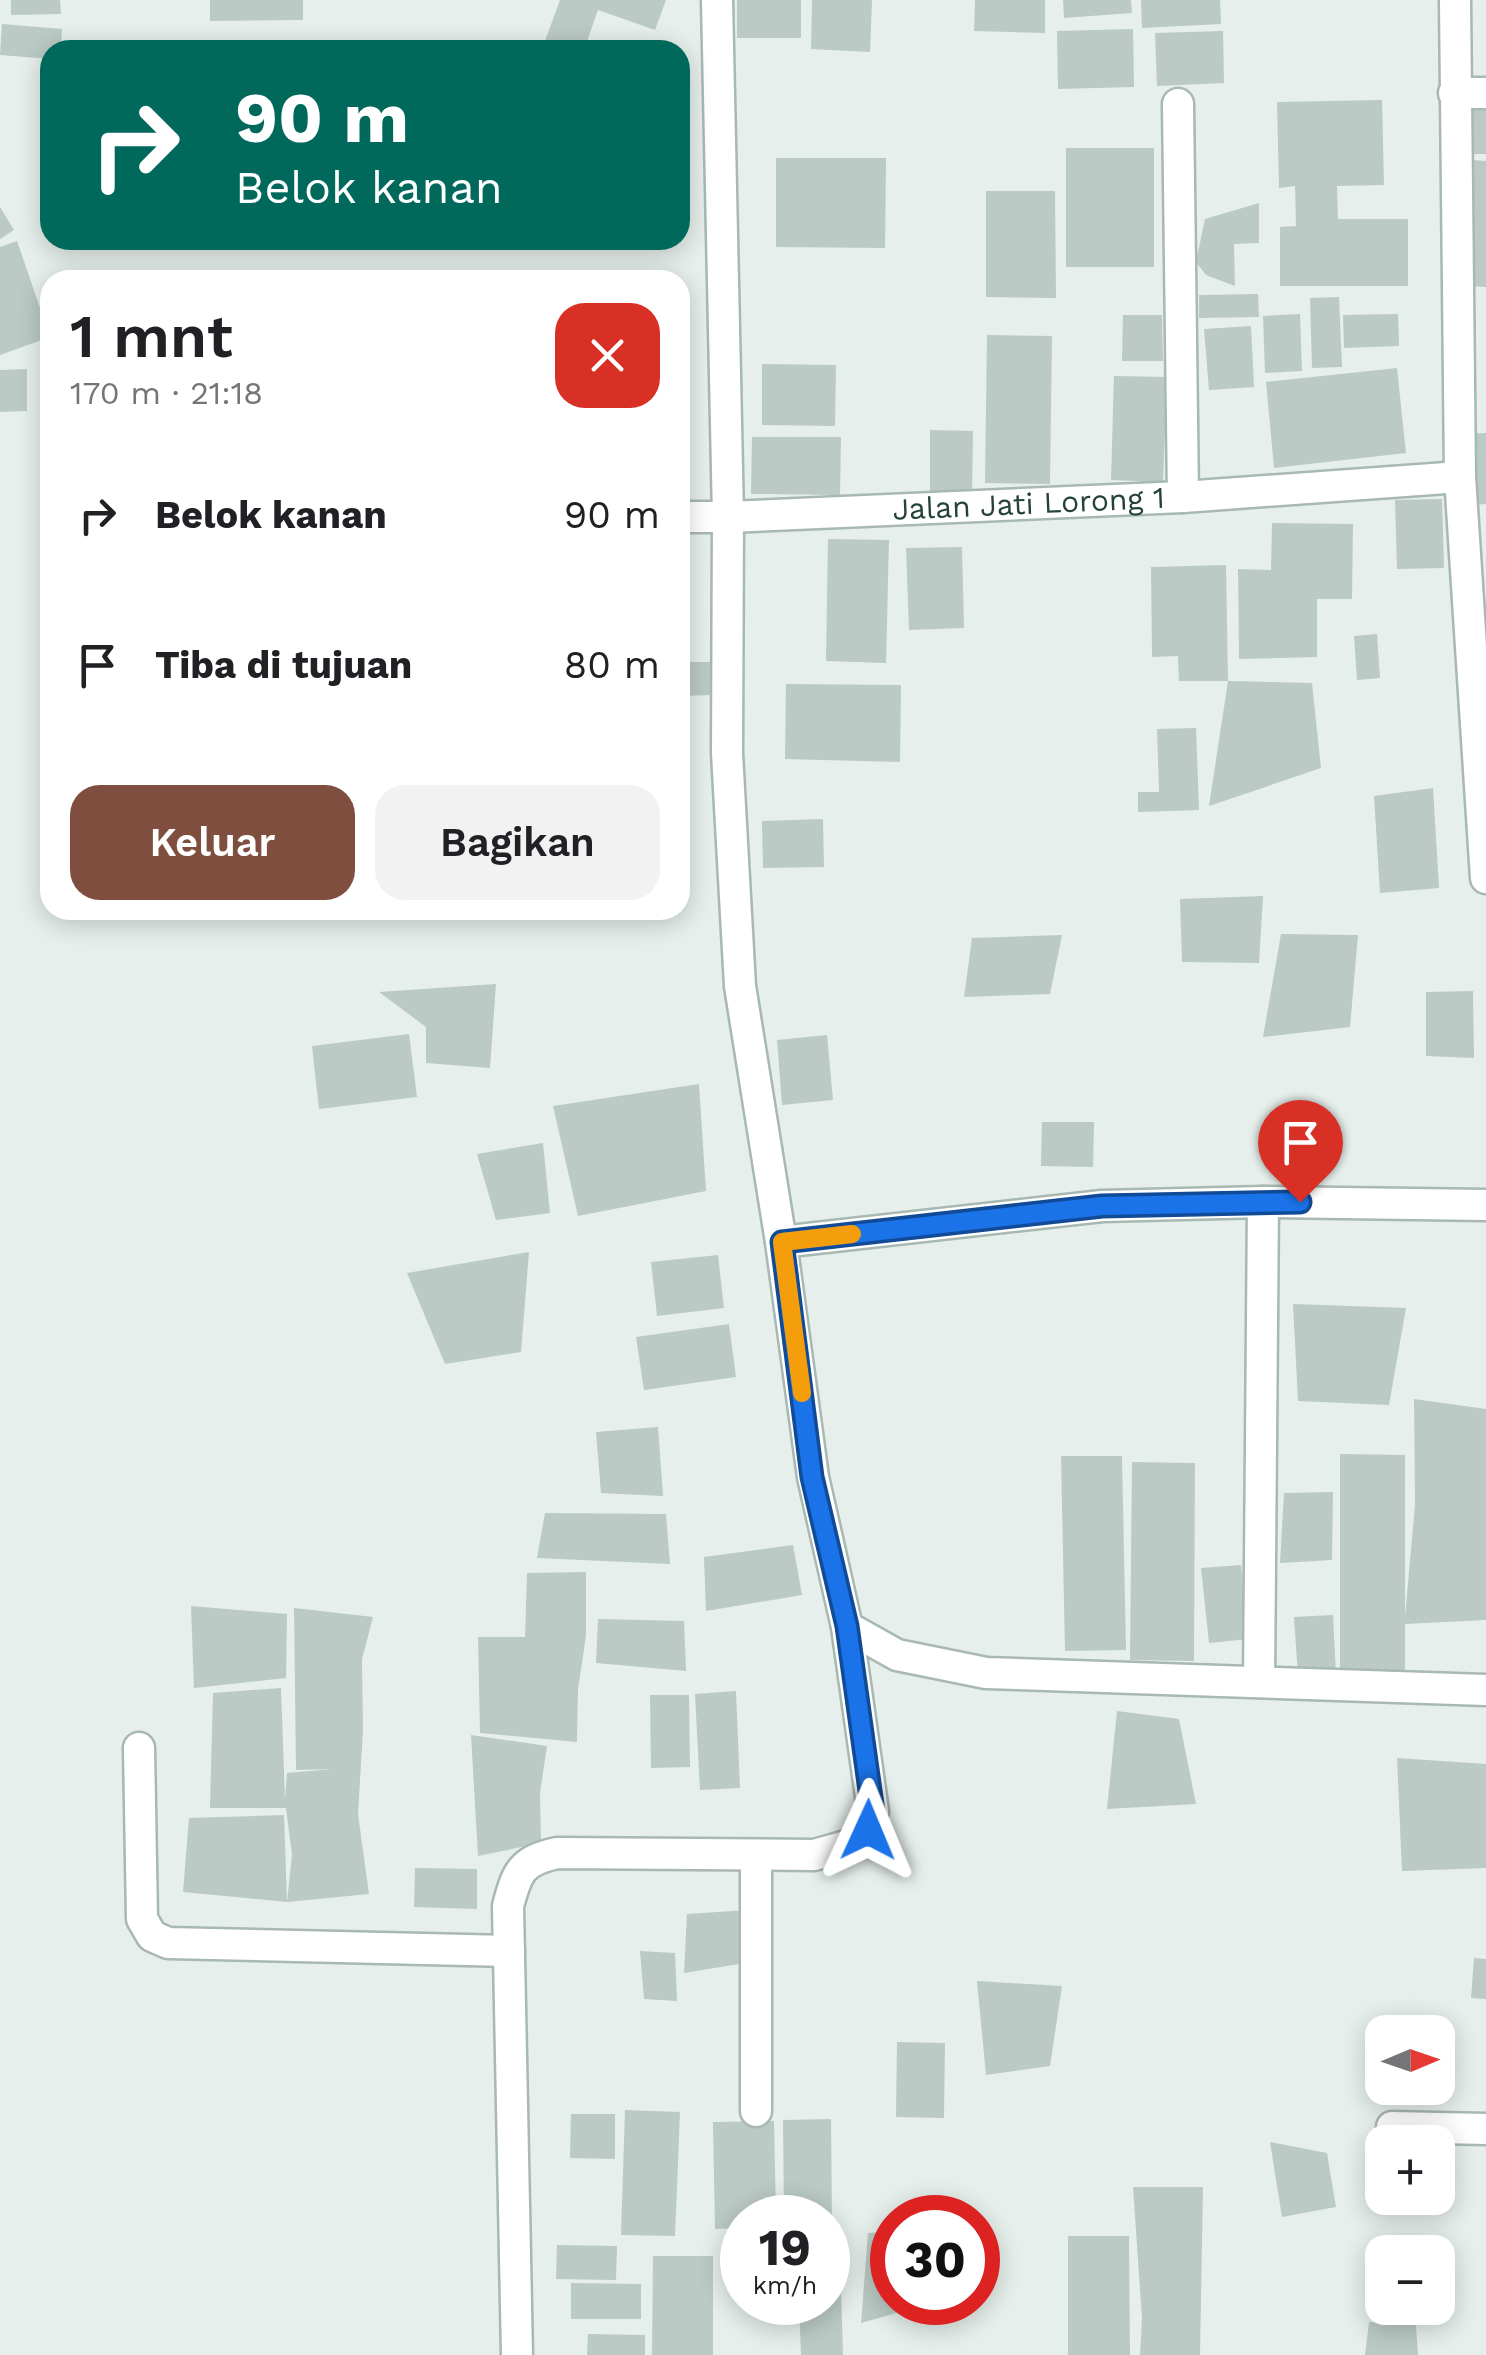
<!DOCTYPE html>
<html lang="id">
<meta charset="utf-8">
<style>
body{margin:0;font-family:"Work Sans",sans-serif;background:#f2f2f2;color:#202124;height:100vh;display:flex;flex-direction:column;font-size:38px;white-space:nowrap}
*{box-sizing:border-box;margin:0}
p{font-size:32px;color:#757577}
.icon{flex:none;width:55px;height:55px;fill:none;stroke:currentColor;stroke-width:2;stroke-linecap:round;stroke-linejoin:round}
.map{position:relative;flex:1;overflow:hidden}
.drawer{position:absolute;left:40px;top:270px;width:650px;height:650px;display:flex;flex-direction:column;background:#fff;border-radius:30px;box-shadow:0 5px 25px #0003}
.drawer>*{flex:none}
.guide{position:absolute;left:40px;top:40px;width:650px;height:210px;border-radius:30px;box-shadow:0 5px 25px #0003;background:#00695c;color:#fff;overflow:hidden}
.needle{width:65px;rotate:88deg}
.controls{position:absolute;left:1365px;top:2015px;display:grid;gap:20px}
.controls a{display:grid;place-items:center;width:90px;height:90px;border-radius:20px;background:#fff;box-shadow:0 5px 25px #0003;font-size:50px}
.speed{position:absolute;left:720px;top:2195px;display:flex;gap:20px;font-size:50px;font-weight:700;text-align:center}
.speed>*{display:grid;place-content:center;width:130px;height:130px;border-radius:50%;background:#fff;box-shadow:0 5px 25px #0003;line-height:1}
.speed small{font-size:25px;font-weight:400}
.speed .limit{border:15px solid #d22;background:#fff;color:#111}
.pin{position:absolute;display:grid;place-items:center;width:85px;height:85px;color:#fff;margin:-102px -42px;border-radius:50% 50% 50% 0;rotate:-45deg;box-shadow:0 0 10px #0007}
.pin .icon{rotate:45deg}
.me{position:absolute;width:110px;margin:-55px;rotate:1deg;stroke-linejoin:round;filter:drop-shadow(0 0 8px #0008)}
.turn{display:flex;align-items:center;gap:35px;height:210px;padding:0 30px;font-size:45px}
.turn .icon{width:130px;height:130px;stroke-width:2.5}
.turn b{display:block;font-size:70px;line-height:85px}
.round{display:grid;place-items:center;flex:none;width:105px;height:105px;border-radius:30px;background:#f2f2f2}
.overview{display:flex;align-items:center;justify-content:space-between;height:170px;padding:0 30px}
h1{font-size:60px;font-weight:600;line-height:75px}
.action{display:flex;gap:20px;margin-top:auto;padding:20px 30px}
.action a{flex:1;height:115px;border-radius:30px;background:#7f4e3f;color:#fff;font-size:40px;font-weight:600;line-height:115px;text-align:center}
.action a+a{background:#f2f2f2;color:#202124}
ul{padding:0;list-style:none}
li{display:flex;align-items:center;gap:30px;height:150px;padding:0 30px}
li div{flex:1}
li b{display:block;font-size:38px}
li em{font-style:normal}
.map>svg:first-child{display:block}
.building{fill:#bbcac4}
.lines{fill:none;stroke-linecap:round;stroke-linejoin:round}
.minor-casing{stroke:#a8b8b2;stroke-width:35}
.minor{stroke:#fff;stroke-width:30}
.route-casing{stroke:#114b97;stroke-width:25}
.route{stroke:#1a73e8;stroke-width:18}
.slow{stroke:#f59e0b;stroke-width:18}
.labels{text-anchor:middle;stroke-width:8;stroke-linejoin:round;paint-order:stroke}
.street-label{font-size:30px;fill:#24423a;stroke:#f7fbf9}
</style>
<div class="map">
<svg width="1486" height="2355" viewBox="0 0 1486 2355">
<rect width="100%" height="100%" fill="#e6efeb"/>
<!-- building -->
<path class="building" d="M11 0H60L61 14 11 15Z
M210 0H303V20L210 21Z
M560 0H666L655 30 598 10 584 50H570L545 41Z
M737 0H801V38H737Z
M812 0H872L870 52 811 49Z
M975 0H1045V33L974 31Z
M1063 0H1131L1132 13 1064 18Z
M1141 0H1220L1221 24 1142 28Z
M2 24 62 29 61 50H50V59L0 55Z
M1133 29 1134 87 1058 89 1057 31Z
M1223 31 1224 83 1157 86 1155 33Z
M1382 100 1384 185 1337 186 1338 219H1408V286H1280V227L1296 226 1295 186 1279 188 1277 102Z
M1471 103H1486V154H1470Z
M1066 148H1154V267H1066Z
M776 158H886L885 248 776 247Z
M1471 160 1486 161V287L1468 286Z
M986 191H1055L1056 298 986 297Z
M1259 203V243L1234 244 1235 286 1206 275 1196 262 1205 219Z
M0 207 14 230 0 239Z
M17 241 50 337 0 355V247Z
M1258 294 1259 317 1199 318V295Z
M1339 297 1342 367 1312 368 1310 298Z
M1300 314 1302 371 1265 373 1263 316Z
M1398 314 1399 346 1344 348 1343 315Z
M1123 315H1162L1163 361H1122Z
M1251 326 1254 387 1209 390 1204 329Z
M987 335 1052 336 1050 484 985 483Z
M762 364 836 365 835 426 762 425Z
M1397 368 1406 453 1274 468 1266 382Z
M27 369V411L0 412V370Z
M1114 376 1167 377 1163 482 1111 480Z
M930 430 973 431 972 494H930Z
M1486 433V504L1469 505 1465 434Z
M752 437H841L840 495 751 494Z
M1442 499 1444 568 1397 569 1395 500Z
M1272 523 1353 524 1352 599H1317V657L1239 659 1238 569 1271 570Z
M828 539 889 540 886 663 826 661Z
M962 547 964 628 909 630 906 548Z
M1226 565 1228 681H1179L1178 656 1152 657 1151 567Z
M1377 634 1380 678 1357 680 1354 636Z
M680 662H710L712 695 680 696Z
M1228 681 1312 683 1321 768 1209 806Z
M786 684 901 685 900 762 785 759Z
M1196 728 1199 810 1138 812V792H1159L1157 729Z
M1433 788 1439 888 1380 893 1374 796Z
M823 819 824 867 763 868 762 821Z
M1263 896 1259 963 1182 962 1180 899Z
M1281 934 1358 935 1350 1027 1263 1037Z
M1062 935 1050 994 964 997 972 938Z
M496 984 490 1068 426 1063V1027L379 992Z
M1473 991 1474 1058 1426 1056V992Z
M409 1034 417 1097 319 1109 312 1046Z
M827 1035 833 1100 782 1105 777 1040Z
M699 1084 706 1191 578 1216 553 1106Z
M1042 1122H1094L1093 1167 1041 1166Z
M543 1143 550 1213 496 1220 477 1154Z
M529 1252 521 1352 445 1364 407 1273Z
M718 1255 724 1308 657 1316 651 1262Z
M1293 1304 1406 1308 1389 1405 1298 1401Z
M729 1324 736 1377 644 1390 636 1337Z
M1414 1399 1486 1409V1620L1405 1624V1672L1340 1671V1454L1405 1455V1617L1415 1505Z
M658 1427 663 1496 601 1493 596 1432Z
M1061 1456H1122L1126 1650 1065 1651Z
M1132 1462 1195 1463 1194 1661 1130 1660Z
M1333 1492 1332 1560 1280 1563 1284 1493Z
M545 1513 666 1514 670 1564 537 1558Z
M793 1545 802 1595 706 1611 704 1557Z
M1241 1565 1249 1639 1209 1643 1201 1568Z
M586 1572V1636L578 1689 577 1742 480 1733 478 1637H525L527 1573Z
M191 1606 287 1614 286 1678 194 1688Z
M294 1608 373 1617 362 1659 363 1730 358 1814 369 1894 287 1902 183 1892 189 1818 284 1815 287 1902 292 1855 286 1808H210L213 1693 281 1688 285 1800 287 1773 333 1769 296 1770Z
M1333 1615 1336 1675 1298 1677 1294 1617Z
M598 1619 684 1621 686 1671 596 1663Z
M736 1691 740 1788 700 1790 695 1694Z
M650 1695H689L690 1767 651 1768Z
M1117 1711 1179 1719 1196 1804 1107 1809Z
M471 1735 547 1746 540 1793 541 1843 478 1856Z
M1397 1758 1486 1764V1868L1402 1871Z
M415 1868 477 1869V1909L414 1907Z
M748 1910 745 1963 684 1973 687 1914Z
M640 1951 675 1953 677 2001 644 1999Z
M1474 1958 1486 1959V1999L1471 1998Z
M977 1981 1062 1986 1050 2066 986 2075Z
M897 2042 945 2043 944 2118 896 2117Z
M625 2110 680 2112 675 2236 621 2235Z
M571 2114H615V2159L570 2158Z
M831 2119 832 2225H828V2218H784L783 2120Z
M774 2121 776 2218H742V2228L715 2229 713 2122Z
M1270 2142 1327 2153 1336 2207 1282 2217Z
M1133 2187H1203L1200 2355H1140L1142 2319Z
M892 2231V2302H915L914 2308 861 2323 868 2233Z
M1068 2236H1129L1130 2355H1068Z
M557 2245 617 2246 616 2280 556 2279Z
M653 2256H713V2355H652Z
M571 2283 641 2284V2319H571Z
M828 2287H841L843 2355H801L799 2302H828Z
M1369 2322 1416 2325 1418 2355H1365Z
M588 2334 645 2335V2355H587Z"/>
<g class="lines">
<!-- minor casing -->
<g class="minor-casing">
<g id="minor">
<path id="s1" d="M717 0 728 517 1183 497 1460 477"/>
<path d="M1455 0 1460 477 1486 878"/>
<path d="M1454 93H1486"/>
<path d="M1178 104 1183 497"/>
<path d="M781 1242 1102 1206 1263 1202 1486 1205"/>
<path d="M847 1627 897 1655 986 1673 1486 1690"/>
<path d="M1259 1682 1263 1202"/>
<path d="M139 1748 142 1919 152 1936 168 1943 509 1951"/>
<path d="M756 2111V1855"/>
<path d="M1392 2127 1486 2129"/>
<path d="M517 2355 508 1906C517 1872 521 1861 557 1853L814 1855 857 1843 868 1830 873 1811 847 1627 813 1477 781 1242 740 986 727 753 728 517H680"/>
</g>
</g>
<!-- minor -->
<use href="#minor" class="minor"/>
</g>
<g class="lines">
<!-- route casing -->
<g class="route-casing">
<path id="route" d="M868 1830 873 1812 847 1626 812 1477 782 1242 1102 1206 1300 1202"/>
</g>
<!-- route -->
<use href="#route" class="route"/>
<!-- slow -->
<path class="slow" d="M802 1393 782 1242 852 1234"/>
</g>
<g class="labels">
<!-- street labels -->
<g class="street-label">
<text dy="10" stroke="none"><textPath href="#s1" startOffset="818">Jalan Jati Lorong 1</textPath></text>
</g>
</g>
</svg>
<div class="controls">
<a><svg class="needle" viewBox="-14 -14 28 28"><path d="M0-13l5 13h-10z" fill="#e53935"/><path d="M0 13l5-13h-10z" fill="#757577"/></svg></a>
<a>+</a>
<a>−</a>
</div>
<div class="speed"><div>19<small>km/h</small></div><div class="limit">30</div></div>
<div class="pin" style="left:1300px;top:1202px;background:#d93025"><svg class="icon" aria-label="arrive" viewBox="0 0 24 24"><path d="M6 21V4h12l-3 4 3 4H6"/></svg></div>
<svg class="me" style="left:868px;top:1830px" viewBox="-20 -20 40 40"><path d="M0-17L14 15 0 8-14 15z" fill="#1a73e8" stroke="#fff" stroke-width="4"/></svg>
<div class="guide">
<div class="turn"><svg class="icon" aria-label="right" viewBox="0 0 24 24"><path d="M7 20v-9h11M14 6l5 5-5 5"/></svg><div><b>90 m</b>Belok kanan</div></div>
</div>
<section class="drawer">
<div class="overview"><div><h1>1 mnt</h1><p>170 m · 21:18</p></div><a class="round" style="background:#d93025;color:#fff"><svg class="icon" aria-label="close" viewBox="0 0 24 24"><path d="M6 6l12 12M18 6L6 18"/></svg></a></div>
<ul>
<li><svg class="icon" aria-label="right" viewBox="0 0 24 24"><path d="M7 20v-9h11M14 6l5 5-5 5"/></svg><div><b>Belok kanan</b></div><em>90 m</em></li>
<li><svg class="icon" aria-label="arrive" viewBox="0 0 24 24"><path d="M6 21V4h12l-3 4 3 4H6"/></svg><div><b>Tiba di tujuan</b></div><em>80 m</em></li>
</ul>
<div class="action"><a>Keluar</a><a>Bagikan</a></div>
</section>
</div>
